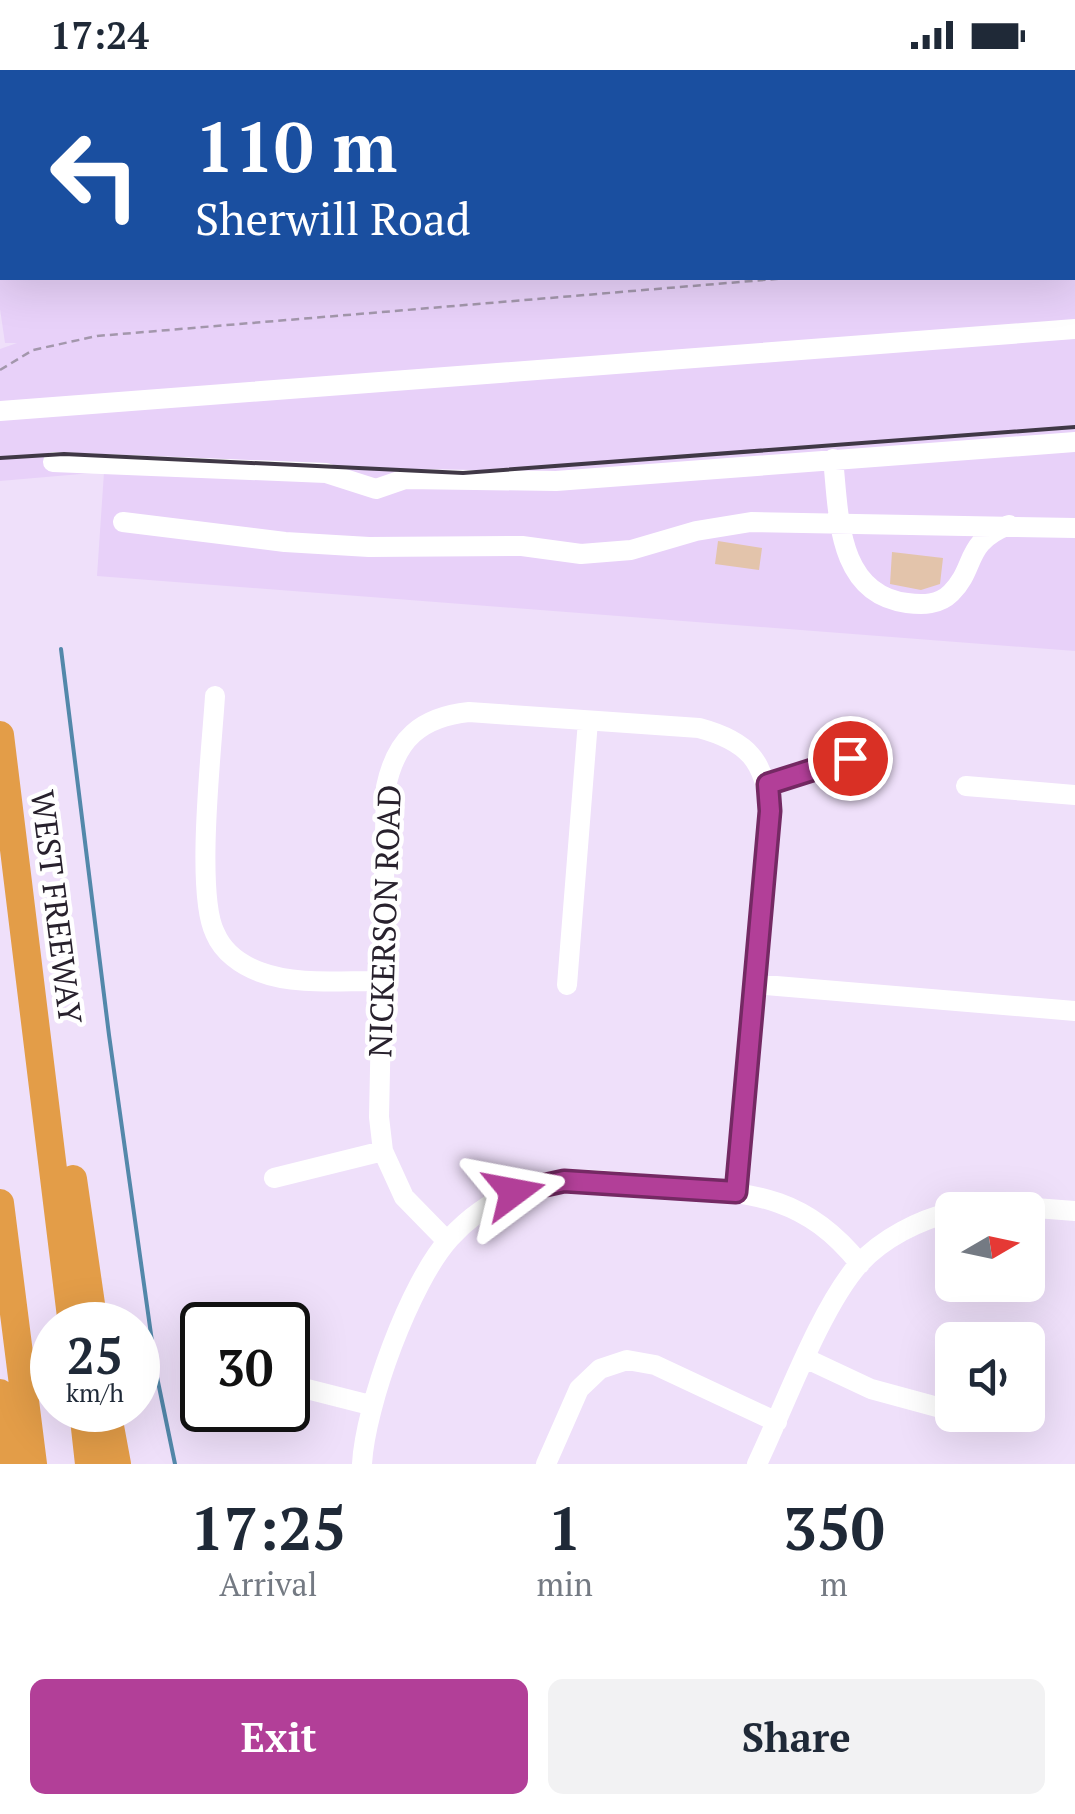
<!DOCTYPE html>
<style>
body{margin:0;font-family:"PT Serif",serif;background:#f2f2f3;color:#1f2937;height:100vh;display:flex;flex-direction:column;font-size:38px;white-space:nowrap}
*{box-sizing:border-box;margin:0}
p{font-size:32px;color:#747a83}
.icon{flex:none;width:55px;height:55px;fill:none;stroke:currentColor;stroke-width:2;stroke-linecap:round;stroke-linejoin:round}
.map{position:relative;height:1394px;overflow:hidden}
.details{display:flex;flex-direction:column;background:#fff;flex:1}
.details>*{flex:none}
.hud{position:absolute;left:0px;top:0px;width:1075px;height:210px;box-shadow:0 10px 40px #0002;background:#1a4fa0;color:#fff;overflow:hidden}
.needle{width:65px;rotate:81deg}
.buttons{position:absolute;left:935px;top:1122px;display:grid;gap:20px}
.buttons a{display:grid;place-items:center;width:110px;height:110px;border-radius:15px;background:#fff;box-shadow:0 10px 40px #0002;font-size:50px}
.speed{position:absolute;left:30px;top:1232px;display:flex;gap:20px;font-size:50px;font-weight:700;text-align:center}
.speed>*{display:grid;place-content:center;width:130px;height:130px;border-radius:50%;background:#fff;box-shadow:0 10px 40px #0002;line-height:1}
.speed small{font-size:25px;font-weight:400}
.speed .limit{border:5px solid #111;border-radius:15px;background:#fff;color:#111}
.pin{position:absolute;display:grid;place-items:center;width:85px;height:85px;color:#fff;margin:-42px;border:5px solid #fff;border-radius:50%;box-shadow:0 2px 10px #0007}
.me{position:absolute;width:110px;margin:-55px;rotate:77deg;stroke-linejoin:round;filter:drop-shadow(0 0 8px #0008)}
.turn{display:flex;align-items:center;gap:35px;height:210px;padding:0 30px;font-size:45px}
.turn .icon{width:130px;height:130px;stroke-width:2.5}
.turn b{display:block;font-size:70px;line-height:85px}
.eta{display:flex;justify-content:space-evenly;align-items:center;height:170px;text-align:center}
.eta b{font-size:60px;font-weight:700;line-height:70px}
.primary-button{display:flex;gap:20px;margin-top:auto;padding:20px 30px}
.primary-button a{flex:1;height:115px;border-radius:15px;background:#b23f98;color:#fff;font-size:40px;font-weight:700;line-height:115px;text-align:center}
.primary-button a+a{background:#f2f2f3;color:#1f2937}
.status{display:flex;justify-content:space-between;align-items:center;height:70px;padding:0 50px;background:#fff;direction:ltr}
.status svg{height:28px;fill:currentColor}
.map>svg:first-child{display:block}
.built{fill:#e8d1f9;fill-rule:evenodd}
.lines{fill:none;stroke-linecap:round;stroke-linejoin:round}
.stream{stroke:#5388aa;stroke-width:4}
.building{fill:#e3c4ab}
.path{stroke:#a397ac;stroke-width:2.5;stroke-dasharray:8 5;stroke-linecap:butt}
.minor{stroke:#fff;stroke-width:20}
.highway{stroke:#e39d48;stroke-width:28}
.rail{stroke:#403846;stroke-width:4}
.route-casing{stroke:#742963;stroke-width:25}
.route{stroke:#b23f98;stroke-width:18}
.labels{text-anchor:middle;stroke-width:9;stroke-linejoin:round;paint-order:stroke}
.street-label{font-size:32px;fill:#28212d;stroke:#fff}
</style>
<div class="status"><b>17:24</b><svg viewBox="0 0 49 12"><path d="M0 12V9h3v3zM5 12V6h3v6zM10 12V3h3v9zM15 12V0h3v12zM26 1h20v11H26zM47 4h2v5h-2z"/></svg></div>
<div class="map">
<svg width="1075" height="1394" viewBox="0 0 1075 1394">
<rect width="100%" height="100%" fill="#efe0fa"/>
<!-- built -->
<path class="built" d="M0 0H1075V581L97 506 104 402 0 411V279L17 273H5L0 239ZM2 2H1072V208H2Z"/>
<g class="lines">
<!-- stream -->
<path class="stream" d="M61 579 109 965 157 1307 175 1394"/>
</g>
<!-- building -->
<path class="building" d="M718 471 762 478 759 500 715 494Z
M892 482 943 488 940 514 921 520 890 514Z"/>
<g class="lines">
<!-- path -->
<path class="path" d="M0 300 33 280 97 266 787 208"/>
<!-- minor -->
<path class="minor" d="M392 0 415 2
M915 2V0
M1072 154 1075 155
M0 341 1075 259
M833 389C839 443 836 524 907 533 923 535 939 535 951 523 977 497 963 473 1009 455
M53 392 326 403 376 419 405 409 556 411 1075 372
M123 452 285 472 369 477 522 476 581 484 631 480 696 461 751 452 1075 458
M215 626C212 677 195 823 215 863 223 882 241 895 260 902 296 916 345 910 383 911
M767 713 850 689
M966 716 1075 725
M754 914 1075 941
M567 915 588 651
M274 1108 383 1081
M962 1140 1009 1136 1075 1141
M447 1171 404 1127 383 1081 379 1047 386 717C396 669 421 647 469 642L699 658C748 671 765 691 770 741L736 1122
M807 1289 871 1319 952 1341
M303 1318 370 1335
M994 1345 1003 1346
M362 1394C365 1336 410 1212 450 1168 472 1144 501 1125 533 1116 578 1103 631 1114 677 1117 757 1123 807 1128 860 1194
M546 1394 579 1319 600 1299 627 1290 655 1295 777 1352
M757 1394C784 1338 820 1238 859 1194 883 1168 919 1150 952 1142"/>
<!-- highway -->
<path class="highway" d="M0 665 72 1255
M73 1109 94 1255
M0 1133 33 1394
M0 1323 9 1394
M83 1340 89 1394
M107 1340 117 1394"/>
<!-- rail -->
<path class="rail" d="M0 388 64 384 463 403 1075 357"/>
</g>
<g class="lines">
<!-- route casing -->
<g class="route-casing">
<path id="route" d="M514 1122 564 1111 736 1122 770 741 768 714 850 688"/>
</g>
<!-- route -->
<use href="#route" class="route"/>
</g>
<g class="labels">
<!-- street labels -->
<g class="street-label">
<text transform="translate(56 837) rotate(83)" y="11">WEST FREEWAY</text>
<text transform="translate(385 851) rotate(-88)" y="11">NICKERSON ROAD</text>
</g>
</g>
</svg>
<div class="buttons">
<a><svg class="needle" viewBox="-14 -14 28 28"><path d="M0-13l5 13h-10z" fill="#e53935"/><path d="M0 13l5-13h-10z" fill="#747a83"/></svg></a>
<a><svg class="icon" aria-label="sound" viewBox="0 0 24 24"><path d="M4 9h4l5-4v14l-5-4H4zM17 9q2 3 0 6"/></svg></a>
</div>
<div class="speed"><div>25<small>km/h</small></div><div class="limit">30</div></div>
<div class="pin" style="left:850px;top:688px;background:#d93025"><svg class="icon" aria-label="arrive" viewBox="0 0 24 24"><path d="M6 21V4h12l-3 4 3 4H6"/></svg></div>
<svg class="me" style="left:514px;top:1122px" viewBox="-20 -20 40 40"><path d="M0-17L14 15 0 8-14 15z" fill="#b23f98" stroke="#fff" stroke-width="4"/></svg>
<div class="hud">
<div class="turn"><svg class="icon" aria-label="left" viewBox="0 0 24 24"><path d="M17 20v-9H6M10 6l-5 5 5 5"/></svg><div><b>110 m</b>Sherwill Road</div></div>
</div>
</div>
<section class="details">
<div class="eta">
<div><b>17:25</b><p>Arrival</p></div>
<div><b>1</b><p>min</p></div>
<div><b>350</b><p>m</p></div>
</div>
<div class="primary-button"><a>Exit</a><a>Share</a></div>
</section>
